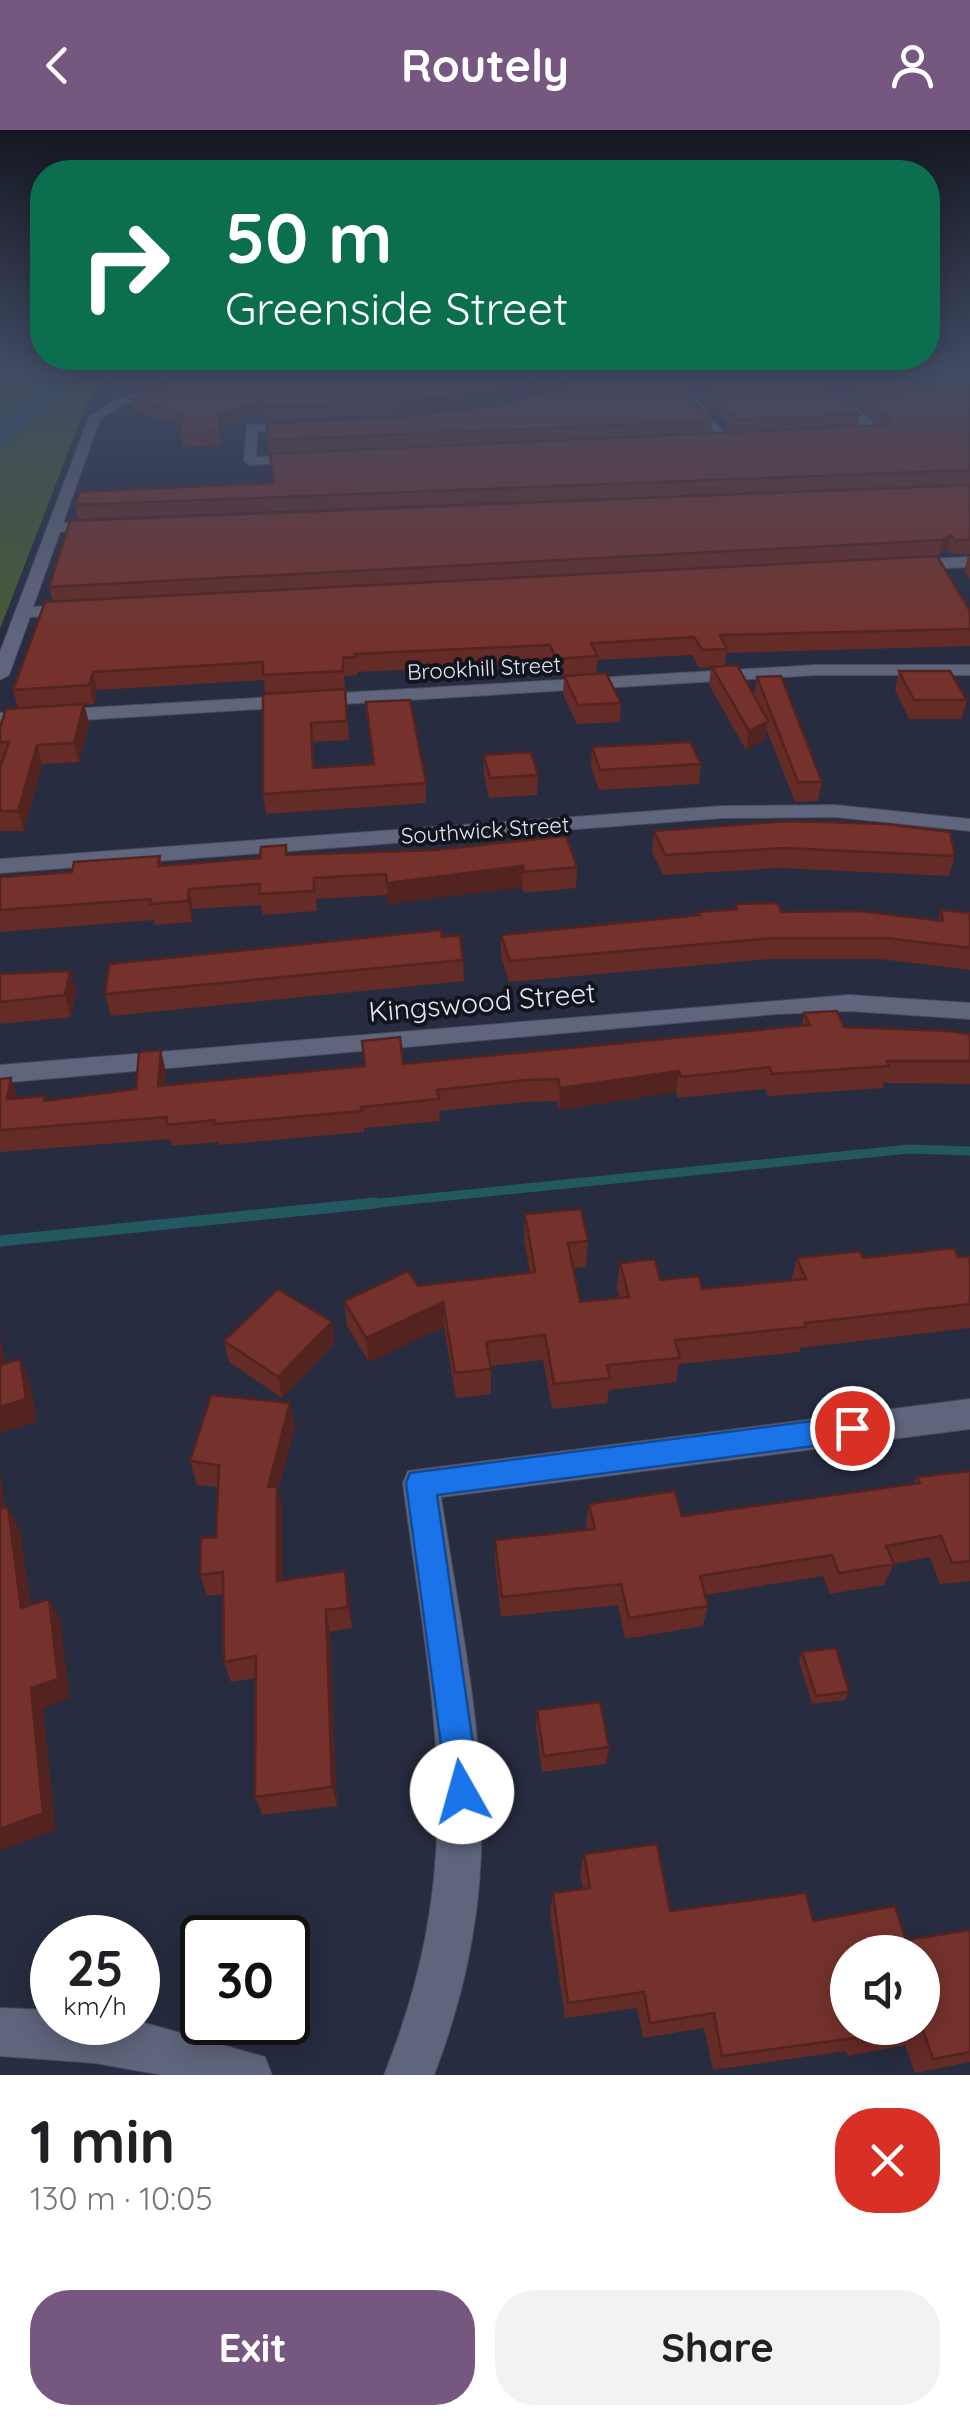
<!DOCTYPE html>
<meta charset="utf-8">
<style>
body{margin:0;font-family:Quicksand,sans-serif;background:#f2f2f2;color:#202124;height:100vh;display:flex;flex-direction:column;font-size:38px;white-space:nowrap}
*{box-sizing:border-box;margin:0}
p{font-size:32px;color:#757577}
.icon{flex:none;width:55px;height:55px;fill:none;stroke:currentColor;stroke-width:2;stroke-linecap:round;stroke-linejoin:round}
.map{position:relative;height:1945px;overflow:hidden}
.side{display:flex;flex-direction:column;background:#fff;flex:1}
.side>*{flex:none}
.top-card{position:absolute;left:30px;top:30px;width:910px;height:210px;border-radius:40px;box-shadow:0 5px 25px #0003;background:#0b6e4f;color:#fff;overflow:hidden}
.buttons{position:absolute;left:830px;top:1805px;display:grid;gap:20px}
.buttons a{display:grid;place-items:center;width:110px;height:110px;border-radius:50%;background:#fff;box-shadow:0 5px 25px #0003;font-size:50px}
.speed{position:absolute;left:30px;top:1785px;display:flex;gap:20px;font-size:50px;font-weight:700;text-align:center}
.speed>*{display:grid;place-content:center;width:130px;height:130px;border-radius:50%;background:#fff;box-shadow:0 5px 25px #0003;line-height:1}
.speed small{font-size:25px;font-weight:400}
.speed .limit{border:5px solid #111;border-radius:15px;background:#fff;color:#111}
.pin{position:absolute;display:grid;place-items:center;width:85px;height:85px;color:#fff;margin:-42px;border:5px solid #fff;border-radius:50%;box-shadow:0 2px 10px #0007}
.me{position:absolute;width:110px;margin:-55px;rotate:353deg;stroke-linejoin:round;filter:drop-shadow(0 0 8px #0008)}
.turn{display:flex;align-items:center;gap:35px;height:210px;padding:0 30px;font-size:45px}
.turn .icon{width:130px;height:130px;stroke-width:2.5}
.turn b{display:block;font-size:70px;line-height:85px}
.round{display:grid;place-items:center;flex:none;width:105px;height:105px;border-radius:40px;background:#f2f2f2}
.summary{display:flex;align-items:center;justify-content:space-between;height:170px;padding:0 30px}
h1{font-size:60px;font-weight:700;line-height:75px}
.primary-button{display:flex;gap:20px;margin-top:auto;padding:20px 30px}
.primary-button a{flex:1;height:115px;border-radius:40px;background:#765780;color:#fff;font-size:40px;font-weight:700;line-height:115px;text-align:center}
.primary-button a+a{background:#f2f2f2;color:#202124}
header{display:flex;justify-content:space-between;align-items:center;height:130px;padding:0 30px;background:#765780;color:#fff;font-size:45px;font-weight:700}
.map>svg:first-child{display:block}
.green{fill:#455b34}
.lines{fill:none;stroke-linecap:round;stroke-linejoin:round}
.stream-far2{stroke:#225860;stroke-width:4}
.stream-far1{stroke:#225860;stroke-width:9}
.stream{stroke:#225860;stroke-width:11}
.river{fill:#225860;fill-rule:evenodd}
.minor-casing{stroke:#474b5b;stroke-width:2}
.tertiary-casing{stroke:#474b5b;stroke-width:2}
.minor{fill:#5f657c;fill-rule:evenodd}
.tertiary{fill:#5f657c;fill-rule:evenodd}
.wall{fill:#652b26}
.shaded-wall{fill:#52231f}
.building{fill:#75322c;stroke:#52231f;stroke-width:2.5;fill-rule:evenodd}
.route{fill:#1a73e8;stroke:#114b97;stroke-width:2.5}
.labels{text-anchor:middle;stroke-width:8;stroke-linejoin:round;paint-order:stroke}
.far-street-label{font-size:22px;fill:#e2e6f3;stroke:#13151e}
.street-label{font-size:28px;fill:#e2e6f3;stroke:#13151e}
</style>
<header><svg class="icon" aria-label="back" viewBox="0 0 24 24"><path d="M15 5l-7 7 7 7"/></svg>Routely<svg class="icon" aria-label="person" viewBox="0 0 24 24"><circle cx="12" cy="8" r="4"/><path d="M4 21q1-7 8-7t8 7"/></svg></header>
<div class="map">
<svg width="970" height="1945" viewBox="0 0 970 1945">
<rect width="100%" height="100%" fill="#272c40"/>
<!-- green -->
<path class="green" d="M0 239H173L94 255 0 499Z"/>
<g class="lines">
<!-- stream-far2 -->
<path class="stream-far2" d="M0 275H28"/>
<!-- stream-far1 -->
<path class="stream-far1" d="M350 1076 909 1019 970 1021"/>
<!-- stream -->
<path class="stream" d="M0 1111 375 1073"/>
<!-- river -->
<path class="river" d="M75 239H108L50 270 8 316 0 318V295C21 269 44 252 75 239Z"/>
<!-- minor casing -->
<g class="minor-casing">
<path id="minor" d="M660 239H671L732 313H724Z
M800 239H812L882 301V307H874Z
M172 256 176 261 126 273 100 289 63 393 104 392 111 396 60 402 33 477 80 474 88 479 80 484 30 487 9 545 0 550V522L89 287 118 269Z
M304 292 308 299 257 301 256 327 306 324 311 331 250 335 244 331 247 295Z
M970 427V437L907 440 899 435 907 430Z
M816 535H970V545H816L0 595V583Z
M835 675 970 689V701L835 687 722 688 0 743V729L722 676Z
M849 865 970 873V889L849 881 777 884 0 953V935Z
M970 1269V1299L441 1367C474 1584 516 1730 434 1945H384C472 1727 432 1575 403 1353L408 1341Z"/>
</g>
<!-- tertiary casing -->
<g class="tertiary-casing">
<path id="tertiary" d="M0 1878 52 1880V1892L138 1891 265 1927 272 1945H162L95 1933 0 1926Z"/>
</g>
<!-- minor -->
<use href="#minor" class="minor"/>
<!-- tertiary -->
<use href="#tertiary" class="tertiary"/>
</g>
<!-- wall -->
<path class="wall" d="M130 239H320L241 243 162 253 128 263 111 255 109 243Z
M676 239H811L860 285 858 296 878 295 816 239H970V354L78 389 75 375 274 353 665 306 270 323 268 310 712 291 711 303 733 302Z
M595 243 500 273 397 284 267 290 266 282 221 297 220 315 183 317 181 304V295L133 281 131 269Z
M970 355V424H951L947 419 938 425 116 469 970 499V516L726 523 725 536 754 566 757 547 822 652 818 671 795 672 766 598 764 610 746 620 709 555 711 537 699 538 692 525 597 530 596 544 621 573 620 592 577 594 563 564 564 546 556 547 550 533 357 542V545L344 546 349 610 313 612 314 638 373 634 366 572 426 653V673L266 684 263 664 265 563 264 550 97 560 94 574 18 578 13 560 53 472 49 457Z
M968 426H970V449L964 441Z
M899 541 967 570 962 589H909L895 560Z
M84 574 89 593 79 632 42 634 24 701H0V638L2 632 0 631V597Z
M592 617 701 634 699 654 599 660 591 637Z
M484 625 538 645 537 665 489 668 484 645Z
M654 701 955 726 949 746 780 738 663 745 652 722Z
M287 725 577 737 576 758 524 763 522 757 388 774 387 765 316 769 317 781 263 785 261 775 193 779 192 792 155 795 154 790 0 802V747L72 742 160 726 162 736Z
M736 774 781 782 938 791 941 780 970 783V840L880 829H770L509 852 501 826V805L698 786V782L735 779Z
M442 807 463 830 464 851 111 886 105 864Z
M70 841 76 862 71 887 0 894V844Z
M804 883 844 897 970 904V954L884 953 883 958 768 966 765 959 678 968 676 962 559 980 557 971 524 972 439 981 440 991 364 998V1002L219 1015 218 1012 172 1016 170 1009 0 1022V949L18 968 45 966 47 971 136 959 166 942 165 956 802 896Z
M525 1084 588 1111 586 1137 573 1138 580 1172 620 1168 617 1158 620 1133 660 1150 702 1159 791 1151 797 1128 970 1126V1198L800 1218 799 1222 679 1234 676 1252 609 1260 607 1273 552 1279 543 1230 491 1236V1264L456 1268 444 1197 369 1232 347 1196 344 1171 418 1156 530 1142 524 1110Z
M224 1211 335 1213 282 1268 229 1232Z
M290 1273 295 1297 278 1360 282 1379V1450L349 1463 352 1498 330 1502 337 1676 262 1685 255 1667 256 1548 231 1552 224 1532 223 1464 207 1466 200 1445 216 1407 218 1357 197 1355 190 1331Z
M970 1341V1451L940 1454 930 1427 894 1434 884 1455 830 1464 823 1446 705 1465 708 1476 703 1496 625 1509 618 1475 501 1487 495 1431V1410L587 1400 586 1395 589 1374 682 1386 914 1354 917 1347Z
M802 1522 849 1562 845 1570 812 1574 799 1531Z
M537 1580 609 1617 606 1634 542 1642 536 1597Z
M584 1724 670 1781 813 1791 906 1810 970 1800V1932L915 1943 905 1915 848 1926 846 1921 713 1940 704 1898 643 1908 637 1878 565 1888 550 1782 553 1763 583 1759 580 1744Z"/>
<!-- shaded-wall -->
<path class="shaded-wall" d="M176 239H241V243L162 253 128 263 126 251 160 241Z
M572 239H628L595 243 500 273 397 284 396 272Z
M265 270 266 282 221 297 220 315 219 284Z
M951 405 947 419 938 425 942 410Z
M93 542 97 560 94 574 89 555Z
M84 574 89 593 79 632 74 613Z
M768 591 764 610 746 620 749 601Z
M37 615 42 634 24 701 18 681Z
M523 736 522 757 388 774 387 753Z
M189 759 193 779 192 792 188 771Z
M70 841 76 862 71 887 65 865Z
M161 920 166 942 164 978 158 956Z
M679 941 676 962 559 980 560 958Z
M11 948 19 970 7 969Z
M443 1172 444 1197 369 1232 366 1208Z
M332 1192 335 1213 282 1268 278 1247Z
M0 1203 9 1258 0 1239Z
M20 1229 30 1252 37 1292 0 1303V1277Z
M290 1273 295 1297 278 1360 282 1379 283 1473 277 1451 268 1357Z
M0 1343 8 1403 0 1389Z
M8 1377 20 1399 34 1498 21 1478Z
M345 1441 349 1463 352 1498 348 1477Z
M49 1469 60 1490 70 1568 43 1578 56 1700 0 1721V1699Z
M326 1480 330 1502 337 1676 332 1657Z"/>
<!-- building -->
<path class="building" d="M130 239H176L160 241 126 251 109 243Z
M572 239 500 261 396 272 265 277V270L219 284V302L181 304 182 283 131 269 157 255 401 239Z
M666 239 712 291 268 310 267 294 397 287 503 275 598 245Z
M688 239H811L860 285 735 290Z
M831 239H970V340L75 375 80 362 274 353 270 324 887 295 890 291Z
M970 355V410H955L951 405 942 410 49 457 70 391Z
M937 426 970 481V499L720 505 727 519 702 520 694 507 595 513H591L597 526 556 529 550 515 355 524 356 527 343 528V541L263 545V532L93 542 89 555 13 560 45 472Z
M737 535 768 591 749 601 712 537Z
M899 541H950L967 570H914Z
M606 543 621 573 578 575 564 546Z
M781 546 822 652H798L757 547Z
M345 559 347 591 311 593 313 638 374 634 366 572 410 570 426 653 263 664V564Z
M84 574 74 613 37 615 18 681H0V638L9 612H0V597L6 579Z
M690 612 701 634 600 640 592 617Z
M531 622 538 645 490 648 484 625Z
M789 691 885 694 950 702 955 726 784 718 665 725 654 701Z
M566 706 577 737 524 742 523 736 387 753 386 744 314 748V761L259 764 260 754 189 759 188 771 150 774 151 769 0 780V747L72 742 74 732 160 726 158 736 260 728 261 717 286 715V725L435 720Z
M778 773 781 782 859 781 943 791 941 780 970 783V818L886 808H774L510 831 501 805 700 785 698 782 737 779 736 774Z
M441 800 442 807 460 805 463 830 105 864 109 834Z
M70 841 65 865 0 872V844Z
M837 881 844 897 949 901 970 904V931H887L889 936 772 944 770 937 681 947 679 941 560 958 558 949 525 950 437 960 439 969 361 977 362 981 214 994 215 990 167 995V987L0 1000V949L11 948 7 969 45 966 44 971 136 959 139 922 161 920 158 956 365 936 362 911 400 907 403 934 810 895 804 883Z
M581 1079 588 1111 568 1113 580 1172 629 1167 620 1133 655 1129 660 1150 699 1146 702 1159 806 1149 797 1128 860 1121 863 1128 954 1118 958 1127 970 1126V1174L805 1193 806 1197 675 1210 680 1228 607 1235 610 1248 554 1254 545 1205 486 1212 491 1239 455 1243 443 1172 366 1208 344 1171 408 1141 418 1156 535 1142 525 1084Z
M278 1159 332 1192 278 1247 224 1211Z
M20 1229 26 1269 0 1277V1235Z
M211 1265 290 1273 268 1357 277 1356V1451L345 1441 348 1477 326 1480 332 1657 255 1667 256 1526 224 1532 223 1442 200 1445 201 1408 216 1407 219 1335 190 1331Z
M970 1341V1431L952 1433 941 1406 886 1416 894 1434 839 1443 832 1425 700 1446 708 1476 629 1488 621 1454 502 1467 495 1410 595 1399 589 1374 675 1361 682 1386 920 1353 917 1347Z
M8 1377 21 1478 49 1469 58 1549 31 1558 43 1683 0 1699V1379Z
M836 1518 849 1562 816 1566 802 1522Z
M600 1572 609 1617 544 1626 537 1580Z
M657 1714 670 1781 806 1763 813 1791 895 1776 906 1810 970 1800V1922L933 1929 923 1900 863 1912 862 1907 722 1926 714 1883 650 1893 644 1862 568 1873 553 1763 590 1758 584 1724ZM848 1822H922V1898H848Z"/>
<!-- sky -->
<linearGradient id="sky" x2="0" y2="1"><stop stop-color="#151823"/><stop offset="0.47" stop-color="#414b64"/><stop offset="1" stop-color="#414b64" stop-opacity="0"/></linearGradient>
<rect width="970" height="512" fill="url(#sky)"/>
<!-- route -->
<path class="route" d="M852 1286 862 1289 867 1298 862 1308 852 1311 437 1365 480 1662 475 1675 462 1680 449 1675 406 1353 410 1343Z"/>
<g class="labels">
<!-- far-street labels -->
<g class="far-street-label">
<text transform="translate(484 538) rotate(-3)" y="8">Brookhill Street</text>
<text transform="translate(485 700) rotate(-4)" y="8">Southwick Street</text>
</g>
<!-- street labels -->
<g class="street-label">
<text transform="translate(482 872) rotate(-5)" y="10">Kingswood Street</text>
</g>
</g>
</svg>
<div class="buttons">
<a><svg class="icon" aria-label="sound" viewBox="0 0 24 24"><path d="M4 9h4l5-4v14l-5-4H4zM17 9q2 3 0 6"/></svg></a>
</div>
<div class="speed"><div>25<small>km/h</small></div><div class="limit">30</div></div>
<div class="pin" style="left:852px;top:1298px;background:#d93025"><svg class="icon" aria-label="arrive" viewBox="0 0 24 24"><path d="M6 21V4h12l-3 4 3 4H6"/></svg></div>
<svg class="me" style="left:462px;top:1662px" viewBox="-20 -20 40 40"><circle r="19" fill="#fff"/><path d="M0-13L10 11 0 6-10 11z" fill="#1a73e8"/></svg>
<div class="top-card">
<div class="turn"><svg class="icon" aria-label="right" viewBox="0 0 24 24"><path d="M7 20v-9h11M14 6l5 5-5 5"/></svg><div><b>50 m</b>Greenside Street</div></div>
</div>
</div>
<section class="side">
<div class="summary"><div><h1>1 min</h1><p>130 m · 10:05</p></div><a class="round" style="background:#d93025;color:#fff"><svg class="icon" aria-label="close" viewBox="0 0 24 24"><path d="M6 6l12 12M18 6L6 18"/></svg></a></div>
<div class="primary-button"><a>Exit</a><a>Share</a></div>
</section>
